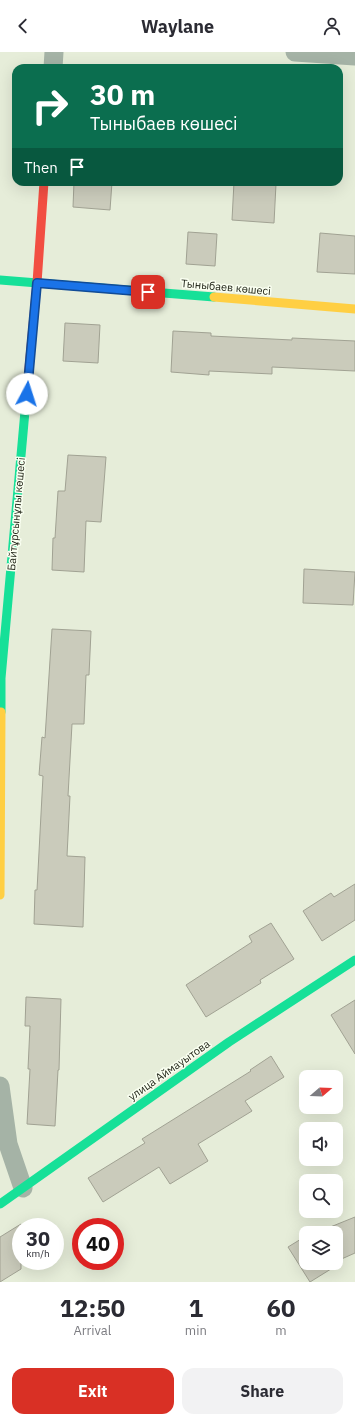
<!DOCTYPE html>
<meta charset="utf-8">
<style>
body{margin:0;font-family:"IBM Plex Sans",sans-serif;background:#f2f2f3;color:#2b2b33;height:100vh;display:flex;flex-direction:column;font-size:15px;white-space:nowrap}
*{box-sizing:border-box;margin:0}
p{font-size:13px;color:#7c7c81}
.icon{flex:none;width:22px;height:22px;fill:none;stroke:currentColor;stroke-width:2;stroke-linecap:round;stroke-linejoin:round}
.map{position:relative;height:1230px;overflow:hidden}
.drawer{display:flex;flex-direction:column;background:#fff;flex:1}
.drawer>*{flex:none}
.banner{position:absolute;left:12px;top:12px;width:331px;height:122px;border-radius:12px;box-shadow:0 4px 16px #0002;background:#0b6e4f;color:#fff;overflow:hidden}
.needle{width:26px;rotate:71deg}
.controls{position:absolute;left:299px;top:1018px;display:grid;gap:8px}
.controls a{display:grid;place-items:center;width:44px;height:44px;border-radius:8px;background:#fff;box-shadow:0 4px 16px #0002;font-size:20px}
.speed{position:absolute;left:12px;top:1166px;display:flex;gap:8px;font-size:20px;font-weight:700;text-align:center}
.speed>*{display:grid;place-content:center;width:52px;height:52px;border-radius:50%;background:#fff;box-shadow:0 4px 16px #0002;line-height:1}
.speed small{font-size:10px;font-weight:400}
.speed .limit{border:6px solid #d22;background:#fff;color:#111}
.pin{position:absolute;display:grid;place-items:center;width:34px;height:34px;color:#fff;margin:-17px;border-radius:8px;box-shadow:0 2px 6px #0006}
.me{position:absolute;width:44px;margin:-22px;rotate:5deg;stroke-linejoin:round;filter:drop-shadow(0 0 3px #0008)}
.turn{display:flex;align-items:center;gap:14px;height:84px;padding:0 12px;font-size:18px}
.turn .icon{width:52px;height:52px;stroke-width:2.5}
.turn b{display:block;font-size:28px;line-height:34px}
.then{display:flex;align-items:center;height:38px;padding:0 12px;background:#0003;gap:8px;font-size:15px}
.eta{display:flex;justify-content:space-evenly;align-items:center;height:68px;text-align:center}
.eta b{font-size:24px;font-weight:700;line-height:28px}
.primary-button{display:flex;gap:8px;margin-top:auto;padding:8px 12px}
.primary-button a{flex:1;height:46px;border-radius:12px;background:#d93025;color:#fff;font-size:16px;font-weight:700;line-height:46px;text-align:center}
.primary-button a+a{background:#f2f2f3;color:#2b2b33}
header{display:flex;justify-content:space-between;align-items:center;height:52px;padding:0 12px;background:#fff;font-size:18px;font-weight:700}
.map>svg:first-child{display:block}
.building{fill:#cacbbb;stroke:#a1a293}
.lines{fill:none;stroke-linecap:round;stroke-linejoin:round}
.street{stroke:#a5b3a6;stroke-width:19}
.fast{stroke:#16e098;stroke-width:9}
.slow{stroke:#ffcf43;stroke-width:9}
.jam{stroke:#f24e42;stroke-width:9}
.route-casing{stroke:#114b97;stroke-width:10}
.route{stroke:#1a73e8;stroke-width:7}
.labels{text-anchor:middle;stroke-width:3;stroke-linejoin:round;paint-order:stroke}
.street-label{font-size:11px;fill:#1b1f12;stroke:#fafff1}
</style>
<header><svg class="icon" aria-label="back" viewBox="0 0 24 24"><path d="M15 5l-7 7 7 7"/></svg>Waylane<svg class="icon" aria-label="person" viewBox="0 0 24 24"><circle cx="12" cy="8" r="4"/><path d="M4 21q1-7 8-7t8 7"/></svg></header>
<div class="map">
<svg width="355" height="1230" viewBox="0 0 355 1230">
<rect width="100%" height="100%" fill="#e6edd9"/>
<!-- building -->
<path class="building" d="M74 130H112L110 158 73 155Z
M234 130 276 132 274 171 232 168Z
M188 180 217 182 215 214 186 212Z
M320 181 355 184V222L317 220Z
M65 271 100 273 98 311 63 309Z
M173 279 211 281V284L292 288V286L355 289V319L272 315V322L209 319V323L171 320Z
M68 403 106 405 101 470 86 469 84 520 52 518 53 486H55L58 439H65Z
M304 517 355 520 353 553 303 551Z
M52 577 91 579 89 623H86L84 672H72L68 744H70L67 804 85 805 83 875 34 872 35 838H37L43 724 39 723 42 685 45 686Z
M355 832V868L322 889 303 859 331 841 334 845Z
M271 871 294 907 260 928 261 931 206 965 186 933 252 890 249 884Z
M26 945 61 947 59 1018H58L55 1074 27 1072 30 1017H28L30 974H25Z
M355 948V1002L331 963Z
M271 1004 284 1025 245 1049 252 1059 198 1092 208 1109 170 1132 159 1115 103 1150 88 1126 145 1091 142 1087 251 1019 250 1018Z
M355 1165V1201L337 1209 339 1212 310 1230 288 1195 306 1184V1211H336V1181H311L317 1177 318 1180Z
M21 1172V1217L0 1230V1185Z"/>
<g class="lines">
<!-- street -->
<path class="street" d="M295 0 355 4
M53 16 54 0
M0 1034 8 1092 23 1136"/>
<!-- fast -->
<path class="fast" d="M0 228 214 245
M1 660V626L26 348
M0 1152 229 990 355 908"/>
<!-- slow -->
<path class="slow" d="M214 245 355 257
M0 843 1 660"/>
<!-- jam -->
<path class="jam" d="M26 348 37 231 44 130"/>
</g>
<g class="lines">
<!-- route casing -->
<g class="route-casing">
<path id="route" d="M27 342 37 231 148 240"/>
</g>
<!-- route -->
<use href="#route" class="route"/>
</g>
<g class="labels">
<!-- street labels -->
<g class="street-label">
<text transform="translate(226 235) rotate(5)" y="4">Тыныбаев көшесі</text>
<text transform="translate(16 462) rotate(-85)" y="4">Байтұрсынұлы көшесі</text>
<text transform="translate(169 1018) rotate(-35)" y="4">улица Аймауытова</text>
</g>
</g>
</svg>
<div class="controls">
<a><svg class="needle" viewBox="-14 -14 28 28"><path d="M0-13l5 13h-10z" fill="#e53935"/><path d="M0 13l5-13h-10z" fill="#7c7c81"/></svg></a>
<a><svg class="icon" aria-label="sound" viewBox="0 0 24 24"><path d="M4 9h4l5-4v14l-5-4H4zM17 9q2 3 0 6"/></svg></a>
<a><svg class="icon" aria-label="search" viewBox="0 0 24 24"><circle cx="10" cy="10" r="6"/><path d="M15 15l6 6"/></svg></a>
<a><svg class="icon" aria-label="layers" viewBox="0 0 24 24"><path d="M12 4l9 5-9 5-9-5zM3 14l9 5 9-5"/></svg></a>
</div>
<div class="speed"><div>30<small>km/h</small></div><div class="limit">40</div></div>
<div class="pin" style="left:148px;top:240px;background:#d93025"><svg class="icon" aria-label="arrive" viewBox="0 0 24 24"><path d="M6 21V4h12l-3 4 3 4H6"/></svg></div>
<svg class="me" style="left:27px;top:342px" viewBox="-20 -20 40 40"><circle r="19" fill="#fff"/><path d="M0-13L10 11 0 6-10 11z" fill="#1a73e8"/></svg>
<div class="banner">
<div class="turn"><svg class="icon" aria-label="right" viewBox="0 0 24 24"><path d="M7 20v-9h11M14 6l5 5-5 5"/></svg><div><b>30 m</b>Тыныбаев көшесі</div></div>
<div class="then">Then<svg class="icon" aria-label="arrive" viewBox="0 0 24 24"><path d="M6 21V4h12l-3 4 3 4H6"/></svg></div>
</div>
</div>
<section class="drawer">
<div class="eta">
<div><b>12:50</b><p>Arrival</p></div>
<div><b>1</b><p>min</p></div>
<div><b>60</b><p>m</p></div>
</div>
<div class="primary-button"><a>Exit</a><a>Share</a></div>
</section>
